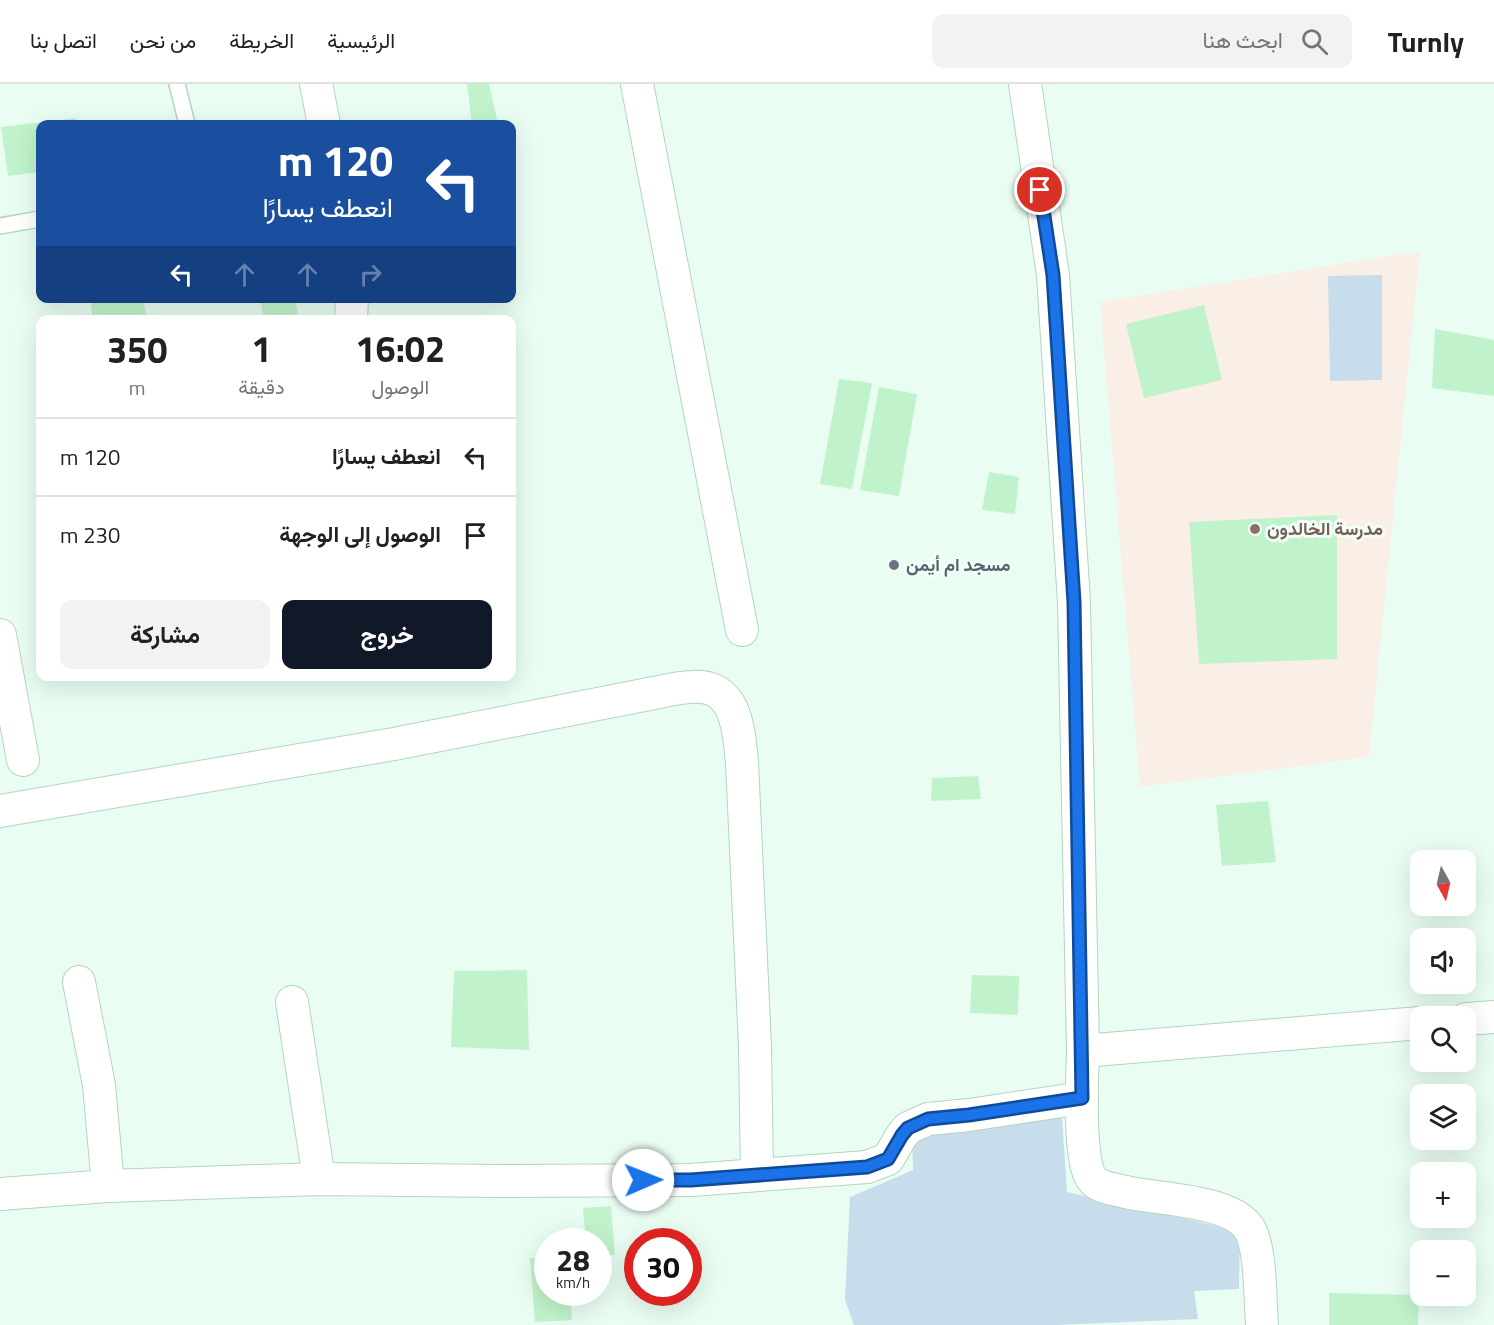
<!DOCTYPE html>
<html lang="ar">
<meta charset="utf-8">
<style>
body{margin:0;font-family:"Titillium Web",Vazirmatn,sans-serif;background:#f2f2f2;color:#202124;direction:rtl;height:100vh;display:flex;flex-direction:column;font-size:22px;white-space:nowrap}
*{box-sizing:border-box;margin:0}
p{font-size:20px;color:#757577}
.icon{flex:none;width:33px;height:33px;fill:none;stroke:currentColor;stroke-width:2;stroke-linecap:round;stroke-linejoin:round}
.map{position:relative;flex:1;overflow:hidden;direction:ltr}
.panel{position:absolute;left:36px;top:231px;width:480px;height:366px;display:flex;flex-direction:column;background:#fff;border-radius:12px;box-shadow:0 6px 24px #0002;direction:rtl}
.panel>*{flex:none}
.guide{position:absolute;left:36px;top:36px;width:480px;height:183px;border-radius:12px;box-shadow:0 6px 24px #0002;direction:rtl;background:#1a4fa0;color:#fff;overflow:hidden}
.needle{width:39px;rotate:172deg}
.fabs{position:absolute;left:1410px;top:766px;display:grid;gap:12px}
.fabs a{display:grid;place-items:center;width:66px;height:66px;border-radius:12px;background:#fff;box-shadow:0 6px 24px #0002;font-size:30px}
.speed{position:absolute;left:534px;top:1144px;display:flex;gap:12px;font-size:30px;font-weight:700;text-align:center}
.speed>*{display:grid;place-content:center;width:78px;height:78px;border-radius:50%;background:#fff;box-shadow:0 6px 24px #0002;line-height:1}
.speed small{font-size:15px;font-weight:400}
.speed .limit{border:9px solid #d22;background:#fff;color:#111}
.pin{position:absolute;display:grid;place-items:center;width:51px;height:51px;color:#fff;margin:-26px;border:3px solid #fff;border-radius:50%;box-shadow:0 2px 6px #0007}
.me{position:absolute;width:66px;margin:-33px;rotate:89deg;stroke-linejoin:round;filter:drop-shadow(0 0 4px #0008)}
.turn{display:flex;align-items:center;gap:21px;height:126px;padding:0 24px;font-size:27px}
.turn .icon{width:78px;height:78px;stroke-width:2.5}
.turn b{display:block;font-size:42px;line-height:51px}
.lanes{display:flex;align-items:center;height:57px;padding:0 24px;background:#0003;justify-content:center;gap:30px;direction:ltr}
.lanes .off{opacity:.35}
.eta{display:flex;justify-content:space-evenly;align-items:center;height:102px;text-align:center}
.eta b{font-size:36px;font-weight:700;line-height:42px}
.cta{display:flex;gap:12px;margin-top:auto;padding:12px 24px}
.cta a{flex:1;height:69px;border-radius:12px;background:#111827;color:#fff;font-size:24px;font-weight:700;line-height:69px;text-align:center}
.cta a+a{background:#f2f2f2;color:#202124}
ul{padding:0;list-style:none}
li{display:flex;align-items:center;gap:18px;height:78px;padding:0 24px;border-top:2px solid #e0e0e0}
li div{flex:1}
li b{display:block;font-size:22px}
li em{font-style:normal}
header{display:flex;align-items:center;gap:36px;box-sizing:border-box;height:84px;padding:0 30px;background:#fff;border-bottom:2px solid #e0e0e0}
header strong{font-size:28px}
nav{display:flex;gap:33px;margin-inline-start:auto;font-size:21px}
.search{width:420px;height:54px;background:#f2f2f2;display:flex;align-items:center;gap:15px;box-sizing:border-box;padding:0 21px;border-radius:12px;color:#757577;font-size:22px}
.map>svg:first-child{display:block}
.education{fill:#faefe6}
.green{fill:#c7ddec}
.building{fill:#c0f3cb}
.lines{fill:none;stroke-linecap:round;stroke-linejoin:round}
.service-casing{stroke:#b4d5bc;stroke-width:18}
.minor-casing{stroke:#b4d5bc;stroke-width:34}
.service{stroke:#fff;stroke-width:15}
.minor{stroke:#fff;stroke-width:32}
.route-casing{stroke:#114b97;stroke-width:15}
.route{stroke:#1a73e8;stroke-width:10}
.education-dot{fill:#8d6e63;stroke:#f0fff7;stroke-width:2}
.worship-dot{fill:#6b7280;stroke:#f0fff7;stroke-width:2}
.labels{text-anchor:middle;stroke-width:6;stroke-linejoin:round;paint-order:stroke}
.education-label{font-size:18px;font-weight:bold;fill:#785e54;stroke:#f0fff7;text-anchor:start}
.worship-label{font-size:18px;font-weight:bold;fill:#5b616d;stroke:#f0fff7;text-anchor:start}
</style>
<header>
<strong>Turnly</strong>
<div class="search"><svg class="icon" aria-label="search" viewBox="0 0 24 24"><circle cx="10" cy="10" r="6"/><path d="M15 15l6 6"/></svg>ابحث هنا</div>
<nav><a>الرئيسية</a><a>الخريطة</a><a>من نحن</a><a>اتصل بنا</a></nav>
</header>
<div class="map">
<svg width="1494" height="1241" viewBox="0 0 1494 1241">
<rect width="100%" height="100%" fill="#e9fdf2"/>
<!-- education -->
<path class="education" d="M1420 167 1369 673 1140 703 1100 218Z"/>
<!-- green -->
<path class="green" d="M1382 191V296L1330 297 1328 192Z
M1062 1033 1067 1108 1240 1147 1239 1205 1194 1207 1198 1235 1055 1241H854L845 1216 850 1113 913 1086 912 1054Z"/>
<!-- building -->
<path class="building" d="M467 0H489L498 40H472Z
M76 34 77 40H40V88L8 92 1 43Z
M90 214H143L147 236H93Z
M260 214H295L299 236H264Z
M1204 221 1222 296 1144 314 1126 240Z
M1435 245 1494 256V312L1432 304Z
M839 295 872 299 852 405 820 400Z
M879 303 917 310 899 412 860 406Z
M989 388 1019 393 1015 430 982 426Z
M1337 431V575L1199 580 1189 438Z
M978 692 981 715 931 717 932 694Z
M1268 717 1276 778 1222 782 1216 721Z
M527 886 529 966 451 963 454 887Z
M972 891 1019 892 1018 931 970 929Z
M611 1122 615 1171 598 1172V1158H586L583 1124Z
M548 1173V1209H570L572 1236 535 1238 530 1174Z
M1329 1209 1419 1211 1418 1241H1329Z"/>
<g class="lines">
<!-- service casing -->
<g class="service-casing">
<path id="service" d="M177 0 187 40
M0 142 40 135"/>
</g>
<!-- minor casing -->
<g class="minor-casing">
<path id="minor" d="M316 0 324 40
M637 0 742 546
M1025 0 1053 191 1074 518 1083 967 1420 939
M351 236 352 214
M0 551 23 676
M0 727 394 660 659 608C670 606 681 603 692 603 737 599 739 647 742 679L755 962 757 1091
M79 898 99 1001 108 1102
M292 918 319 1095
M1466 935 1494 933
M1083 967C1082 991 1078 1078 1092 1095 1099 1104 1115 1105 1126 1108 1157 1116 1239 1115 1252 1150 1261 1174 1260 1214 1262 1241
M0 1110 108 1102 319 1095 501 1097 691 1096 867 1083 888 1075 902 1051 908 1044 928 1035 969 1031 1082 1014"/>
</g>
<!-- service -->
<use href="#service" class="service"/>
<!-- minor -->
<use href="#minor" class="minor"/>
</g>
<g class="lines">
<!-- route casing -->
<g class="route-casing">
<path id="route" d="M643 1096H691L867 1083 888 1075 902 1051 908 1044 928 1035 969 1031 1082 1014 1074 518 1053 191 1040 106"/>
</g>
<!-- route -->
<use href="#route" class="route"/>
</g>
<!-- markers -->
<circle class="education-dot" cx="1255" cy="445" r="6"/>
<circle class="worship-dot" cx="894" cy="481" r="6"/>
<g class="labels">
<!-- education labels -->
<g class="education-label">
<text x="1267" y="451">مدرسة الخالدون</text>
</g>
<!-- worship labels -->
<g class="worship-label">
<text x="906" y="487">مسجد ام أيمن</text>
</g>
</g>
</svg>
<div class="fabs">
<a><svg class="needle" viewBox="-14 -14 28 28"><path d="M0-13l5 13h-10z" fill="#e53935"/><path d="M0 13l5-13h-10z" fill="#757577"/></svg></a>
<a><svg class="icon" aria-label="sound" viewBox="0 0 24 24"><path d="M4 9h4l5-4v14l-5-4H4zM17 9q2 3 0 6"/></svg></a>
<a><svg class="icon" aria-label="search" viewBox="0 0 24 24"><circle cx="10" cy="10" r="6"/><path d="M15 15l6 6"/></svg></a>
<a><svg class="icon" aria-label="layers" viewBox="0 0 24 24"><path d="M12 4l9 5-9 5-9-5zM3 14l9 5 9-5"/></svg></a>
<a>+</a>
<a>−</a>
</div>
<div class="speed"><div>28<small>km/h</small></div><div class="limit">30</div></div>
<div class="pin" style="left:1040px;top:106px;background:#d93025"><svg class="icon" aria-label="arrive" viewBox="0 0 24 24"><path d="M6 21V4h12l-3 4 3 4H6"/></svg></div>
<svg class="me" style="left:643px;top:1096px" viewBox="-20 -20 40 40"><circle r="19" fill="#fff"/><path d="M0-13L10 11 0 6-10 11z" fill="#1a73e8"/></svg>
<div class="guide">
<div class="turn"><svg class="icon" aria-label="left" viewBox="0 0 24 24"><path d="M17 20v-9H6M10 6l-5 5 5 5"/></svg><div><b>120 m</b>انعطف يسارًا</div></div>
<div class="lanes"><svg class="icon" aria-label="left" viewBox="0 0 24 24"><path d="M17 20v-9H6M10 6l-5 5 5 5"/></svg><svg class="icon off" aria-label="ahead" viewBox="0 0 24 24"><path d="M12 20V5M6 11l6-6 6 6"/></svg><svg class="icon off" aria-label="ahead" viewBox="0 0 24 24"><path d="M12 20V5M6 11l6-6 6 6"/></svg><svg class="icon off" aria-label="right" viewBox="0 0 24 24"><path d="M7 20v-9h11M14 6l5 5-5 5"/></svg></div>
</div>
<section class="panel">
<div class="eta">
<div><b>16:02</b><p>الوصول</p></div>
<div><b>1</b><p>دقيقة</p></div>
<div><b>350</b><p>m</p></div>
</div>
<ul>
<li><svg class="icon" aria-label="left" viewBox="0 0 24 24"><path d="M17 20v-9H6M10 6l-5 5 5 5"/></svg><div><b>انعطف يسارًا</b></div><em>120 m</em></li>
<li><svg class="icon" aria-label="arrive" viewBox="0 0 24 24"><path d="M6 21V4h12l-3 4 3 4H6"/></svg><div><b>الوصول إلى الوجهة</b></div><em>230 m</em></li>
</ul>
<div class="cta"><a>خروج</a><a>مشاركة</a></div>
</section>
</div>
